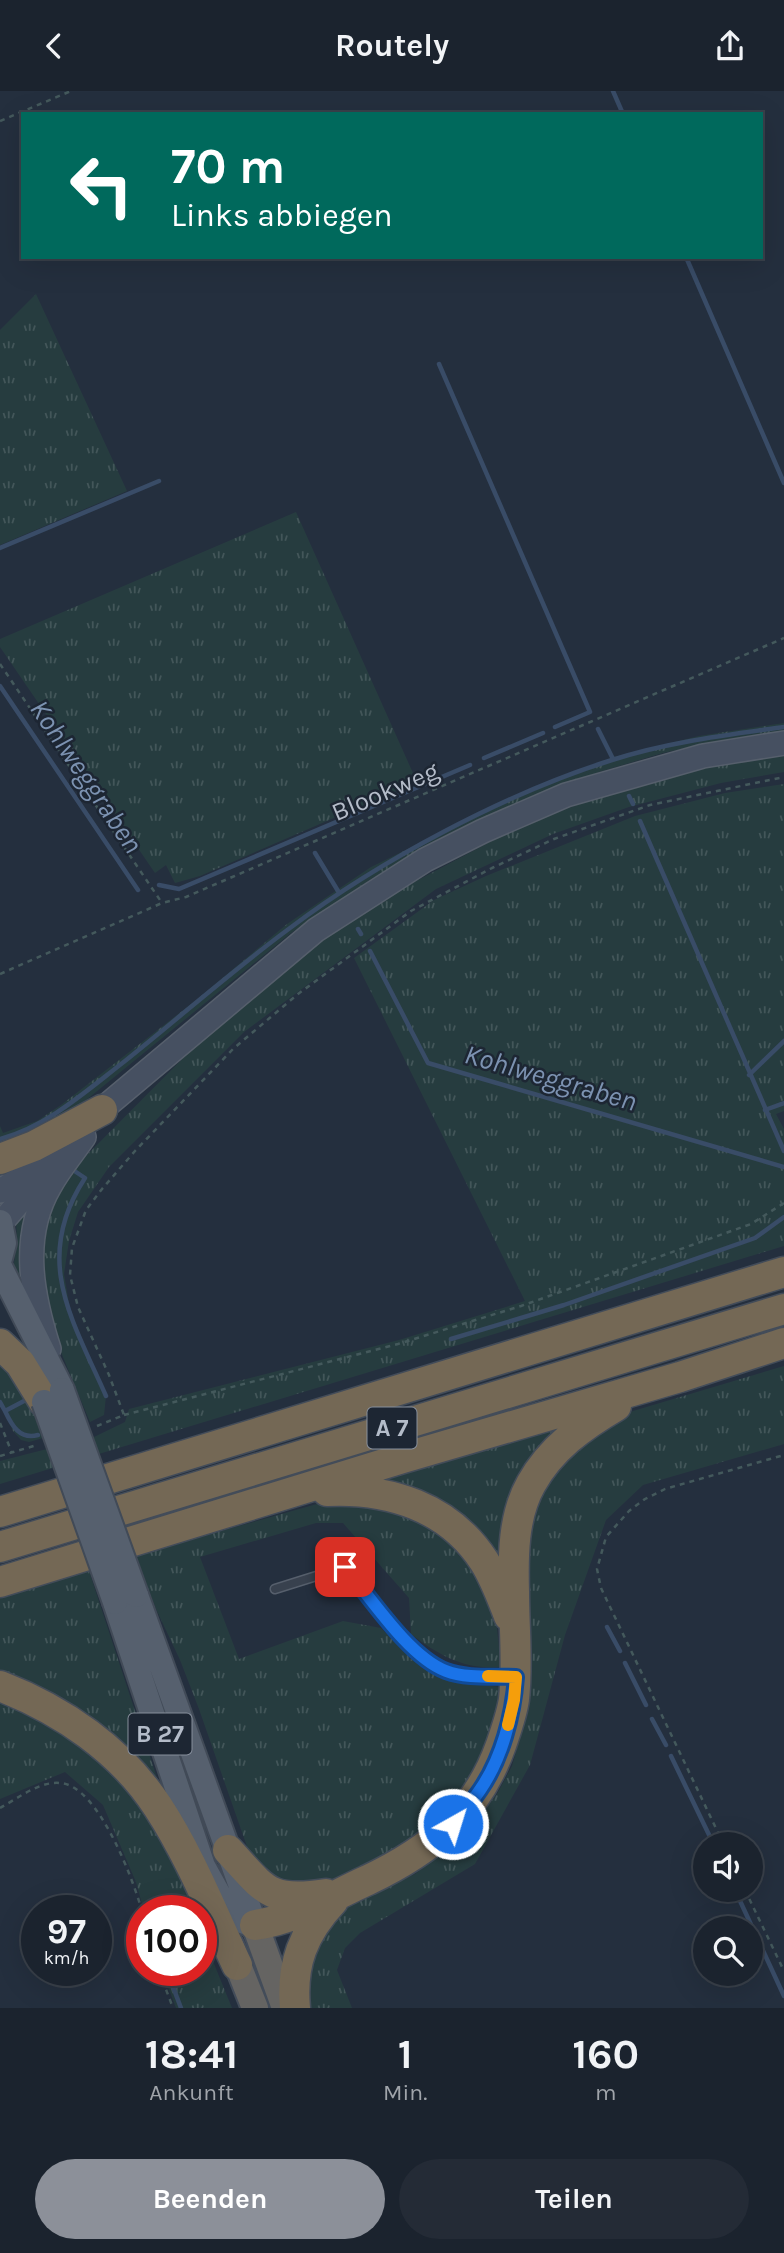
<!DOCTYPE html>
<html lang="de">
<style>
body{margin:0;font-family:Karla,sans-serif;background:#242b36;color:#f1f3f6;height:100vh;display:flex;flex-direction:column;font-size:26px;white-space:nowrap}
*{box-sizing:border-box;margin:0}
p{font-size:23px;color:#a0a4aa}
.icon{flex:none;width:38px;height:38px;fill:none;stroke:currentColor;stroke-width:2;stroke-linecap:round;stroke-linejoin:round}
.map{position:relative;height:1917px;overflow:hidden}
.details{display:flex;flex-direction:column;background:#1b232e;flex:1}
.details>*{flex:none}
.hud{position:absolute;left:21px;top:21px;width:742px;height:147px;border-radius:0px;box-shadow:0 7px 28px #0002,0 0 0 2px #39404a;background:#00695c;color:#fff;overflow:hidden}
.controls{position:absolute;left:693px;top:1741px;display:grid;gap:14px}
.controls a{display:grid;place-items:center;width:70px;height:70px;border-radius:50%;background:#1b232e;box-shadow:0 7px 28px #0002,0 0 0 2px #39404a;font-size:35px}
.speed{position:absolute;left:21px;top:1804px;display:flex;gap:14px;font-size:35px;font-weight:700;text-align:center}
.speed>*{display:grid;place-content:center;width:91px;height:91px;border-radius:50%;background:#1b232e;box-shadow:0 7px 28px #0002,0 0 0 2px #39404a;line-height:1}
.speed small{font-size:18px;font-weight:400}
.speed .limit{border:10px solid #d22;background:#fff;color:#111}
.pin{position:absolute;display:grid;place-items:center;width:60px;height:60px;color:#fff;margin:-30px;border-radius:14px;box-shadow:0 4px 10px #0006}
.me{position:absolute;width:77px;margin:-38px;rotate:39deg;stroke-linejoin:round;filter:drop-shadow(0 0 5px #0008)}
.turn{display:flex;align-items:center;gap:24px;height:147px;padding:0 35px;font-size:32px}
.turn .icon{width:91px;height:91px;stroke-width:2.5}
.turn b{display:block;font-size:49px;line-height:60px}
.eta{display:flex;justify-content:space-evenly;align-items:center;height:119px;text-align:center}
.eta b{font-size:42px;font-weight:700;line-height:49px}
.cta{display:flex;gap:14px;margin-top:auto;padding:14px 35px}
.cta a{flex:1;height:80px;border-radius:42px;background:#8c9099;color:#fff;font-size:28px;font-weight:700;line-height:80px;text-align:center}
.cta a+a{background:#242b36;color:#f1f3f6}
header{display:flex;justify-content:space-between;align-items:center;height:91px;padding:0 35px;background:#1b232e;font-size:32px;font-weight:700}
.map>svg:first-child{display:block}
.grass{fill:url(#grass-tufts)}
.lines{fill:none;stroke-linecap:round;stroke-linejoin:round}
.stream{stroke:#394c67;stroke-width:4.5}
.service-casing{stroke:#565f6c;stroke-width:11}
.secondary-casing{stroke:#565f6c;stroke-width:26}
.primary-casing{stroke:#414a57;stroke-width:28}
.trunk-casing{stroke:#434c59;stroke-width:30}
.motorway-casing{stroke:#434c59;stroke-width:33}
.path{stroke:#44595c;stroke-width:2.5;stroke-dasharray:5 5;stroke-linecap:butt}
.service{stroke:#38414e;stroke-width:8}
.secondary{stroke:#465061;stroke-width:23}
.primary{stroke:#56606e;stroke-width:24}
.trunk{stroke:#656462;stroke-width:26}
.motorway{stroke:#746855;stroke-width:30}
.primary-bridge-casing{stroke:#414a57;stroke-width:28;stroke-linecap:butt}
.primary-bridge{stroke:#56606e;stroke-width:24}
.route-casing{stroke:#114b97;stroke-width:18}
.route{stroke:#1a73e8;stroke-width:12}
.slow{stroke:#f59e0b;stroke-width:12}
.labels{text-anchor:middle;stroke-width:5;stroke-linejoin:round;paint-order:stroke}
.shield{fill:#1d2633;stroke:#878f9c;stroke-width:2}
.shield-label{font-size:24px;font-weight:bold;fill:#b4bcc9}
.street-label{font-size:26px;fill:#b4bcc9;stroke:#1d2633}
.water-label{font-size:28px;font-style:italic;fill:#7c92b1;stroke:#1d2633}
</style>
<header><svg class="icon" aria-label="back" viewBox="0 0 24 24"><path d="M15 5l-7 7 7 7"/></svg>Routely<svg class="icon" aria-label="share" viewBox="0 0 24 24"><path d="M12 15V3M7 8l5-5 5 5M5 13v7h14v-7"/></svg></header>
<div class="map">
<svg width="784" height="1917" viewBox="0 0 784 1917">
<defs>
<pattern id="grass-tufts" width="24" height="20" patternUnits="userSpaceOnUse" patternTransform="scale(1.75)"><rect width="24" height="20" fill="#263c3f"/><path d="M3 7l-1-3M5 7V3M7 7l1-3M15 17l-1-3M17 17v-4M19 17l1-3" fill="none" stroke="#435659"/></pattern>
</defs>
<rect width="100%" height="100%" fill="#242f3e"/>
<!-- grass -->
<path class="grass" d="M36 203 127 400 0 454V239Z
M296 421 417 691 200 785 175 792 166 774 155 782 0 556V548Z
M784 632V640L717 650 663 662 599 681 532 706 453 742 371 788 291 842 80 1014 51 1034 0 1057V1035L3 1042 37 1030 61 1014 195 910 287 833 371 776 516 705 614 666 699 645Z
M784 662V681L721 692 629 716 553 743 436 798 244 941 109 1076 78 1121 69 1150 64 1183 70 1219 106 1305 104 1324 90 1331 53 1242 39 1193 47 1126 65 1086 219 931 343 834 403 797 505 743 586 710 697 679 736 669Z
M784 693V1020L776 1023 784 1038V1155L0 1393V1370L94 1346 125 1331 129 1318 399 1249 525 1210 354 867 434 809 486 785 635 725 725 702Z
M52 1078 23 1150 21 1191 13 1180 17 1150 16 1130Z
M0 1266 33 1318 43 1347 29 1351 21 1349 13 1340 0 1313Z
M784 1275V1353L643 1394 606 1429 565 1544 530 1674 475 1773 360 1842 345 1857 337 1879 352 1917H306L303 1901 321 1839 354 1811 415 1783 463 1746 497 1703 512 1675 529 1616 531 1583 524 1466 540 1402 555 1380 607 1332 633 1320Z
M551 1334 556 1341 503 1475 383 1392 382 1386Z
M340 1409 387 1414 448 1447 478 1483 497 1537 501 1576C465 1579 440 1565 411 1543L409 1507 343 1432H316L200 1466 239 1568 343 1530 381 1537 411 1568 439 1586 460 1592 501 1596 497 1632 489 1651 458 1707 436 1730 410 1751 380 1769 318 1795 274 1792 251 1767 199 1618 180 1569 156 1518 136 1464 317 1413Z
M89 1480 159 1693 0 1585V1507Z
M0 1606 57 1634 98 1665 129 1698 175 1767 194 1820H144L136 1791 103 1714 65 1681 0 1708Z
M201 1841 232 1917H176L162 1880H201Z"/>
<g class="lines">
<!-- stream -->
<path class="stream" d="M613 0 623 23
M686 166 784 392
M439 273 590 621 555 636
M0 457 159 390
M0 595 138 799
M598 638 613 668
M484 667 543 642
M629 705 633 713
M640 730 784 1060
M315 762 338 800
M159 794 179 798 470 674
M358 838 361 843
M370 860 428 972 784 1076
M749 984 784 950
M765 1019 784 1012
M0 1048C48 1035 86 1000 125 970 180 926 233 879 290 837 379 770 506 702 612 669 667 651 727 644 784 636
M76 1081 85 1087C32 1168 72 1228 106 1305
M451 1248 564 1214 755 1147 784 1126
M0 1311 5 1320 24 1310
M5 1320C12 1335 20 1349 38 1344
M607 1536 620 1560
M625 1572 646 1614
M652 1628 666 1654
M671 1665 712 1750
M701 1776 705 1774
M735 1799 784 1905
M147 1813 149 1820
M167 1880 181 1917"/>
<!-- service casing -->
<g class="service-casing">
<path id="service" d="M275 1498 345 1476C370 1507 411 1569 449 1581 468 1586 489 1585 509 1586"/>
</g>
<!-- secondary casing -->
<g class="secondary-casing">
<path id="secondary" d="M0 1100 19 1088 316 839 425 769 483 740 566 704 703 665 784 652
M1 1132 45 1082
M49 1258C32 1205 20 1146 50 1095 59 1078 73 1062 84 1046"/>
</g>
<!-- primary casing -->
<g class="primary-casing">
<path id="primary" d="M0 1131 4 1152 0 1167
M0 1176 62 1299
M136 1504 255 1834
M115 1511 203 1775 224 1813 238 1829 255 1834"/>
</g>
<!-- trunk casing -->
<g class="trunk-casing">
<path id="trunk" d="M255 1834 285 1917
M230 1854 255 1917"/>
</g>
<!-- motorway casing -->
<g class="motorway-casing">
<path id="motorway" d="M0 1068 34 1055 102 1019
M0 1253 20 1272 44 1311
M327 1400C389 1397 449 1416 484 1470 495 1487 502 1507 509 1525
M0 1421 784 1181
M0 1456 784 1218
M0 1491 403 1367 680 1286 784 1252
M0 1595C62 1619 121 1659 158 1716 190 1765 212 1821 237 1874
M228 1759C265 1799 268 1812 326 1803
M255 1834C297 1828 330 1806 368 1789 431 1759 477 1722 501 1654 506 1639 512 1623 514 1608 518 1573 514 1536 514 1501 513 1465 513 1425 531 1393 551 1357 582 1335 616 1315
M295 1917C291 1873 303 1842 333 1810"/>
</g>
<!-- path -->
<path class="path" d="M0 30 71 0
M0 573 162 812
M0 883 162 812 186 806 784 547
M124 1324 398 1253 521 1215 751 1133 784 1112
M0 1332 12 1362
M97 1335 124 1324 109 1284 78 1216 70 1184 72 1157 86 1119 102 1098 135 1060 233 958 298 903 411 820 492 777 554 748 650 714 784 686
M0 1365 37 1354
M0 1717C17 1708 39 1690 60 1692 98 1694 133 1788 142 1820
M724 1754 601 1497 597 1478 606 1446 629 1420 645 1408 665 1398 784 1364
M745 1799 784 1880
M159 1880 173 1917"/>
<!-- service -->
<use href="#service" class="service"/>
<!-- secondary -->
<use href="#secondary" class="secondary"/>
<!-- primary -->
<use href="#primary" class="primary"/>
<!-- trunk -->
<use href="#trunk" class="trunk"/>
<!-- motorway -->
<use href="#motorway" class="motorway"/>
<!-- primary-bridge casing -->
<g class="primary-bridge-casing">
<path id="primary-bridge" d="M62 1299 136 1504
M44 1311 115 1511"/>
</g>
<!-- primary-bridge -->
<use href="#primary-bridge" class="primary-bridge"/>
</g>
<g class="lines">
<!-- route casing -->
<g class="route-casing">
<path id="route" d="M345 1476C371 1507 409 1566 446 1580 467 1588 493 1585 516 1586 513 1625 502 1667 480 1699 472 1711 462 1722 453 1733"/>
</g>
<!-- route -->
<use href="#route" class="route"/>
<!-- slow -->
<path class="slow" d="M488 1585 516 1586 514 1609 508 1634"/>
</g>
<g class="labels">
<!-- shield labels -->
<g class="shield">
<rect x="367.5" y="1316.5" width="49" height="41" rx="5"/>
<rect x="128.5" y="1622.5" width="63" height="41" rx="5"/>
</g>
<g class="shield-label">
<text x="392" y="1345">A 7</text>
<text x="160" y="1651">B 27</text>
</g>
<!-- street labels -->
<g class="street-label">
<text transform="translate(385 700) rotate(-23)" y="9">Blookweg</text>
</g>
<!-- water labels -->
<g class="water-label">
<text transform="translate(87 685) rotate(56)" y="10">Kohlweggraben</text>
<text transform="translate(551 986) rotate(16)" y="10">Kohlweggraben</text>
</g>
</g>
</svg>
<div class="controls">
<a><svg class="icon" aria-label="sound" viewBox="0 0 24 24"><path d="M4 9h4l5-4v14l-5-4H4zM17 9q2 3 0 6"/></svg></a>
<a><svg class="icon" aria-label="search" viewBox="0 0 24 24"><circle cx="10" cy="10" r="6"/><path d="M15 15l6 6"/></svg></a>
</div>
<div class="speed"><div>97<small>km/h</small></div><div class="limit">100</div></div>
<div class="pin" style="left:345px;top:1476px;background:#d93025"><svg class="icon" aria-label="arrive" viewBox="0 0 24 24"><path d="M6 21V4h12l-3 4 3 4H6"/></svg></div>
<svg class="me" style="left:453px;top:1733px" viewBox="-20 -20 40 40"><circle r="17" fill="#1a73e8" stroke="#fff" stroke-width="3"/><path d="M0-11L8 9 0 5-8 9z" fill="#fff"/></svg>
<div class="hud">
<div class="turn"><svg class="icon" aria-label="left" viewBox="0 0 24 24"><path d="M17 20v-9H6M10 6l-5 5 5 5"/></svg><div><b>70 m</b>Links abbiegen</div></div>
</div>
</div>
<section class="details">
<div class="eta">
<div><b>18:41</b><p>Ankunft</p></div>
<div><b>1</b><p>Min.</p></div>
<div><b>160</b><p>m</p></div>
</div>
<div class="cta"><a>Beenden</a><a>Teilen</a></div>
</section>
